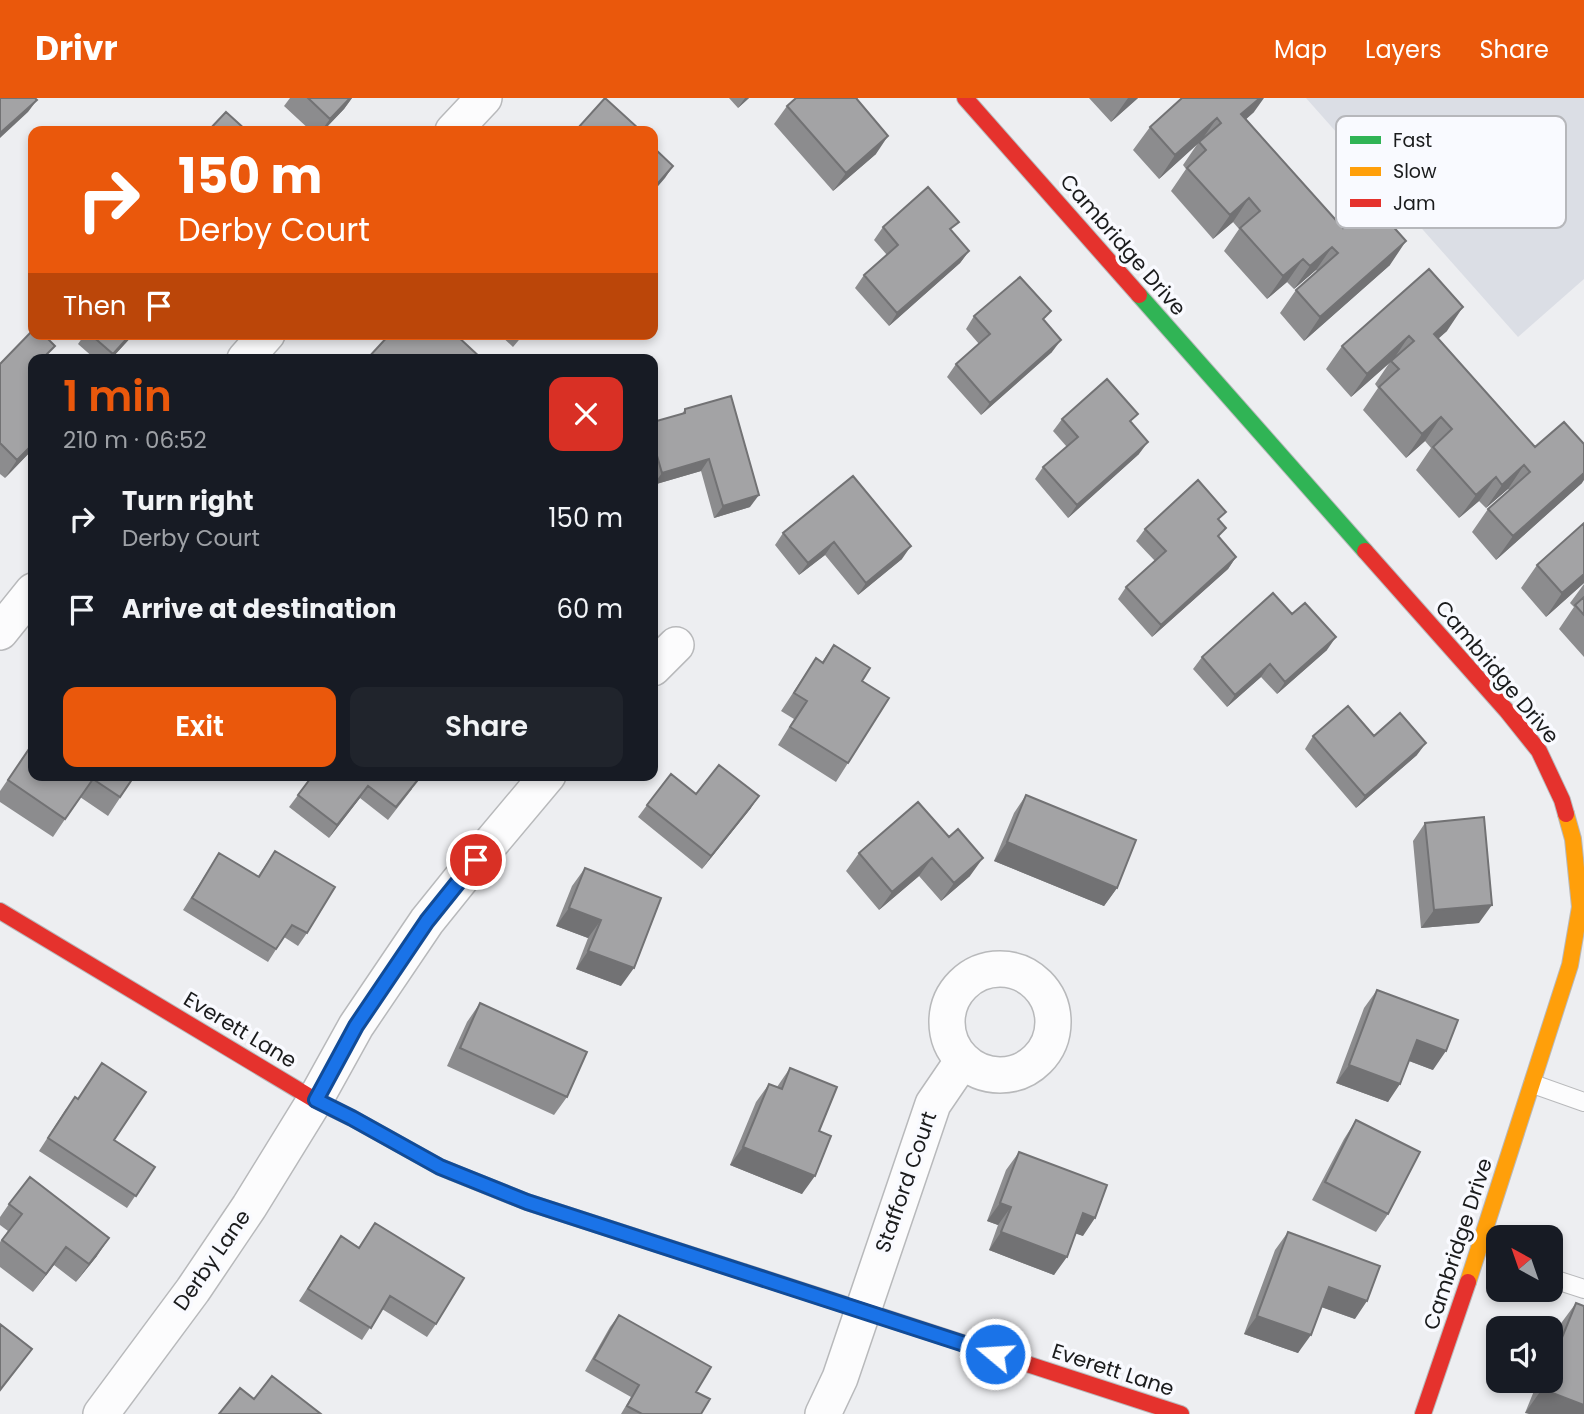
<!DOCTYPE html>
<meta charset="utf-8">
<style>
body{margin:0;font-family:Poppins,sans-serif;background:#20242c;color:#f1f3f6;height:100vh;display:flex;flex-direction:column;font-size:26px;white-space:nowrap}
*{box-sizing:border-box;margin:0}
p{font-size:23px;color:#9ea1a6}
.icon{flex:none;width:38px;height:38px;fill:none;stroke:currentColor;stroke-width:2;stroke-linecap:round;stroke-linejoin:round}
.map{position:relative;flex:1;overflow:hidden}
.drawer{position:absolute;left:28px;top:256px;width:630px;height:427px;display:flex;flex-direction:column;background:#171b24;border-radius:14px;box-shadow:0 4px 10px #0003}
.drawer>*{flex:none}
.top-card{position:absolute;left:28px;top:28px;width:630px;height:214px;border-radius:14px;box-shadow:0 4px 10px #0003;background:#ea580c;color:#fff;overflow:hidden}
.needle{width:46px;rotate:320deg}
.fabs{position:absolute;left:1486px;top:1127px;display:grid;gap:14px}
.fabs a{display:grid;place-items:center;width:77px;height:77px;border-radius:14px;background:#171b24;box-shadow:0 4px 10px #0003;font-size:35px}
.pin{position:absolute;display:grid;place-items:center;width:60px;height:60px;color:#fff;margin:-30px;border:4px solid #fff;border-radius:50%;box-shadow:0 2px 7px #0007}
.me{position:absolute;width:77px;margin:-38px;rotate:288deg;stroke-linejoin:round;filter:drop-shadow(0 0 5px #0008)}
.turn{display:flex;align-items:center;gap:24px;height:147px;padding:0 35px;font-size:32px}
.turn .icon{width:91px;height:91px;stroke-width:2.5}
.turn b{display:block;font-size:49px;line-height:60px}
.then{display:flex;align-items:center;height:66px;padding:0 35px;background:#0003;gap:14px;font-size:26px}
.round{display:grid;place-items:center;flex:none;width:74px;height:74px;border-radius:14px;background:#20242c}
.headline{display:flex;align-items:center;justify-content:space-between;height:119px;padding:0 35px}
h1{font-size:42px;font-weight:600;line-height:52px;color:#ea580c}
.button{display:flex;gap:14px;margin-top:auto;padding:14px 35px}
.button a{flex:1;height:80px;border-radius:14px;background:#ea580c;color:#fff;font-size:28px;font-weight:600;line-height:80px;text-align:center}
.button a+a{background:#20242c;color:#f1f3f6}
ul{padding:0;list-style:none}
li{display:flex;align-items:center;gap:21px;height:91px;padding:0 35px}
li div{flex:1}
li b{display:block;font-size:26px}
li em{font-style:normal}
header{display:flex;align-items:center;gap:42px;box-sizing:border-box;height:98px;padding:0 35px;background:#ea580c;color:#fff}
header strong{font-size:33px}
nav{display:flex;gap:38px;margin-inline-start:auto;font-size:24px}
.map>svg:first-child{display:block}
.built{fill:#dbdee5}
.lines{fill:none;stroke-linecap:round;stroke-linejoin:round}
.lane-casing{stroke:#b8b9bb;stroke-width:20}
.street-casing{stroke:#b8b9bb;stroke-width:38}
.fast-casing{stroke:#b8b9bb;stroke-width:18}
.slow-casing{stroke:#b8b9bb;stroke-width:18}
.jam-casing{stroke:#b8b9bb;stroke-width:18}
.lane{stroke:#fcfcfd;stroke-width:18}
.street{stroke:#fcfcfd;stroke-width:35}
.fast{stroke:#30b455;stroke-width:16}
.slow{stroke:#ff9f0a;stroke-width:16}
.jam{stroke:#e5322d;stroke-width:16}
.wall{fill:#8c8c8e}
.shaded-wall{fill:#727274}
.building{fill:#a3a3a5;stroke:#727274;stroke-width:2}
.route-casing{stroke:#114b97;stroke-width:18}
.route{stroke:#1a73e8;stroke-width:12}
.labels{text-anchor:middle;stroke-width:7;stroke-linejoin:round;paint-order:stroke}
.street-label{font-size:21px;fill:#1a1b1c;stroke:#f9faff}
.key{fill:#f9faff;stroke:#b6b7bb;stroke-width:2}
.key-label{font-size:19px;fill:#1a1b1c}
</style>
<header>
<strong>Drivr</strong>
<nav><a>Map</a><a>Layers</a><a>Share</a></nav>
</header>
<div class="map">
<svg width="1584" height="1316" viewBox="0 0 1584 1316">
<rect width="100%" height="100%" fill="#edeef1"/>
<!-- built -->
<path class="built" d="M1306 0H1584V181L1518 239Z"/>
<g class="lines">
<!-- lane casing -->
<g class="lane-casing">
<path id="lane" d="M1533 986 1584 1004
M1550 1180 1584 1191"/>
</g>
<!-- street casing -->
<g class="street-casing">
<path id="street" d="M453 33 484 0
M245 261 267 236
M0 534 33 493
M653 570 676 547
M947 924a53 53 0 1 1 106 0a53 53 0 1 1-106 0Z
M101 1316 193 1192 249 1109 315 1002 356 928 427 823 460 782 548 677
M823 1316 840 1280 933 1006 963 962"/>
</g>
<!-- fast casing -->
<g class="fast-casing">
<path id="fast" d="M1139 197 1365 453
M452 1074 527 1104 744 1174"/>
</g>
<!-- slow casing -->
<g class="slow-casing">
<path id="slow" d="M1468 1184 1570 867 1580 809 1573 741 1566 716"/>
</g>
<!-- jam casing -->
<g class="jam-casing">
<path id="jam" d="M965 0 1139 197
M1365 453 1507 613 1539 653 1562 702 1566 716
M0 813 315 1002 352 1020 440 1069 452 1074
M744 1174 1181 1316
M1423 1316 1468 1184"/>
</g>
<!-- lane -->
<use href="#lane" class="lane"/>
<!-- street -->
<use href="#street" class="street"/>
<!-- fast -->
<use href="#fast" class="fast"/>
<!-- slow -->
<use href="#slow" class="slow"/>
<!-- jam -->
<use href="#jam" class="jam"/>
</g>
<!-- wall -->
<path class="wall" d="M290 0H352L344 11 323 33H311L284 8Z
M729 0H749L738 10Z
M796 0H858L857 2 876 56 833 93 774 26 787 8Z
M1089 0H1138L1111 24Z
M1254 14 1246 21 1343 130 1390 167 1304 243 1280 215 1296 192 1317 173 1316 172 1294 191 1287 184 1267 201 1224 153 1239 131 1233 124 1213 141 1171 93 1186 71 1183 67 1198 45 1159 81 1133 52 1150 29Z
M883 129 952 134 969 153 960 165 889 228 855 190 864 177 887 157 874 142Z
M974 218 1044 223 1052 254 981 317 947 279 956 266 979 246 966 231Z
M1447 233 1438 240 1535 349 1582 385 1496 462 1472 434 1488 411 1509 392 1508 391 1486 410 1479 403 1459 420 1416 372 1431 350 1425 343 1406 360 1363 312 1378 290 1375 286 1390 264 1351 299 1326 271 1342 248Z
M85 236H134L111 261H95L78 246Z
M499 236H524L513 249Z
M33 261V351L5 380 0 376V266Z
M685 311 750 409 714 420 701 373 653 387V324L682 316Z
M1062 321 1132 325 1139 356 1068 420 1035 381 1043 369 1067 349 1053 333Z
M853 378 902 461 858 497 825 457 799 477 775 447 783 435Z
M1220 423 1219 440 1236 459 1228 471 1152 539 1118 501 1126 489 1155 463 1136 443 1145 431Z
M1537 467 1584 485 1546 519 1521 490Z
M1584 486V559L1559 531 1574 509 1570 505Z
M1292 516 1327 552 1277 596 1261 579 1227 609 1193 571 1202 559Z
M834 547 862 583 848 665 836 684 778 647 794 621 781 613 816 560 822 564Z
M1313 638H1374L1417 657 1356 710 1305 651Z
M33 645 135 677 108 718 80 699 53 739 0 704V693Z
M313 677 412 691 388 722 360 700 329 740 289 709Z
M1026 697 1117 790 1104 808 994 763 1014 715Z
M918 704 970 778 941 803 919 778 879 812 846 773 859 755Z
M647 707 751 710 702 771 638 719Z
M1425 725 1479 825 1421 830 1413 743Z
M275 753 307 835 298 848 284 839 268 864 183 812 219 755 258 778Z
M585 770 621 888 576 871 588 840 556 828 572 788Z
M1377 892 1433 972 1409 963 1388 1004 1336 985 1364 910Z
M480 905 567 999 554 1017 447 968 467 924Z
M790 970 819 1033 802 1096 730 1067 756 1004 769 986 777 989Z
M66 1011 155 1069 127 1110 39 1053Z
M1356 1022 1388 1116 1376 1134 1312 1102 1344 1041Z
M1019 1054 1083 1138 1076 1135 1054 1177 989 1152 998 1127 987 1123 1006 1072Z
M9 1106 97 1158 76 1184 54 1167 33 1194 0 1169V1144L8 1133 0 1127V1119Z
M375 1125 436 1226 427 1239 382 1211 362 1242 299 1203 341 1138 359 1149Z
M1288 1134 1355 1221 1321 1209 1298 1255 1244 1236 1275 1152Z
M1576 1205 1584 1316 1525 1315 1538 1283H1550V1251L1559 1228Z
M619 1217 696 1294 701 1316H621L631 1299 585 1273 610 1229Z"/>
<!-- shaded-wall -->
<path class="shaded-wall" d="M350 0H352L344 11 323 33H321L330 21Z
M745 0H749L738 10Z
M1128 0H1138L1111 24Z
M1260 0H1264L1254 14 1225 40 1241 16Z
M37 2 28 14 0 40V35Z
M1217 20 1201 43 1159 81 1175 57Z
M888 38 876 56 833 93 846 75Z
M673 68 665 80 653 94V91Z
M1249 100 1233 124 1213 141 1230 117Z
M1406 143 1390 167 1304 243 1320 219Z
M1332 149 1316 172 1294 191 1310 168Z
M969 153 960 165 889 228 897 215Z
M1303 161 1287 184 1267 201 1283 178Z
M1463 209 1447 233 1418 259 1434 236Z
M131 236H134L111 261H110Z
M1409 238 1393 262 1351 299 1367 276Z
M1061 242 1052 254 981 317 990 305Z
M1441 319 1425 343 1406 360 1422 336Z
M1148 344 1139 356 1068 420 1077 407Z
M33 346V351L5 380 17 362Z
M709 361 701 373 653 387 662 375Z
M1524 367 1508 391 1486 410 1502 387Z
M1584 375V382L1582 385 1496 462 1513 438Z
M1496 379 1479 403 1459 420 1476 397Z
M759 397 750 409 714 420 723 408Z
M834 444 825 457 799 477 808 465Z
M911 448 902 461 858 497 866 485Z
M1236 459 1228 471 1152 539 1161 527Z
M1584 476V485L1546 519 1562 495Z
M1336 539 1327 552 1277 596 1285 584Z
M1270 566 1261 579 1227 609 1235 597Z
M1426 645 1417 657 1356 710 1365 698Z
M368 688 360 700 329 740 337 727Z
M759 698 751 710 702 771 711 758Z
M1007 744 1117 790 1104 808 994 763Z
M932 760 919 778 879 812 892 794Z
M983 760 970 778 941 803 954 785Z
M1492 807 1479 825 1421 830 1434 812Z
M569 810 601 822 588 840 556 828Z
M588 853 634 870 621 888 576 871Z
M1417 942 1446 953 1433 972 1404 961Z
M1349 967 1400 986 1388 1004 1336 985Z
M743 1049 815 1078 802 1096 730 1067Z
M1000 1105 1011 1109 998 1127 987 1123Z
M1083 1115 1095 1120 1083 1138 1071 1134Z
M1001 1134 1067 1159 1054 1177 989 1152Z
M109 1140 97 1158 76 1184 89 1166Z
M66 1149 54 1167 33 1194 46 1176Z
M1329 1189 1367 1203 1355 1221 1316 1207Z
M1257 1218 1311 1237 1298 1255 1244 1236Z
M1542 1291 1584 1307V1316H1529L1525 1315Z"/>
<!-- building -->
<path class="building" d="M0 0H35L37 2 0 35Z
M308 0H350L330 21Z
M605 0 639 31 637 33H580L577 31Z
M796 0H856L888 38 846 75 787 8Z
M1182 0H1260L1241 16 1343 130 1372 105 1406 143 1320 219 1296 192 1338 155 1332 149 1310 168 1303 161 1283 178 1240 130 1260 113 1249 100 1230 117 1187 70 1206 52 1199 44 1221 25 1217 20 1175 57 1150 29Z
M226 14 247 33H208Z
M653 49 673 68 653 91Z
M928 89 959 124 950 131 969 153 897 215 864 177 898 147 883 129Z
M1429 171 1463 209 1434 236 1535 349 1564 324 1584 346V375L1513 438 1488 411 1530 374 1524 367 1502 387 1496 379 1476 397 1433 349 1452 331 1441 319 1422 336 1379 289 1399 271 1391 263 1414 243 1409 238 1367 276 1342 248Z
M1020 179 1051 213 1043 221 1061 242 990 305 956 266 990 236 974 218Z
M33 232V236H43L55 248 47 256 52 261H33V346L17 362 0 345V266Z
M90 236H131L113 256Z
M390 236H455L482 261H367Z
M1107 281 1138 316 1130 323 1148 344 1077 407 1043 369 1078 339 1062 321Z
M731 298 759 397 723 408 709 361 662 375 653 344V324L685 315V311Z
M853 378 911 448 866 485 834 444 808 465 783 435Z
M1198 382 1226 414 1218 421 1226 430 1218 438 1236 459 1161 527 1126 489 1166 453 1145 431Z
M1584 425V476L1562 495 1537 467Z
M1273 495 1292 516 1305 505 1336 539 1285 584 1270 566 1235 597 1202 559Z
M1584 499V517L1575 507Z
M834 547 870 570 862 583 889 600 848 665 790 629 807 603 794 595 816 560 823 565Z
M1348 608 1374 638 1400 615 1426 645 1365 698 1313 638Z
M33 645V677H135L120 699 93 681 65 721 8 682Z
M719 667 759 698 711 758 647 707 671 676 696 696Z
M313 677H419L421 678 396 709 368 688 337 727 298 697Z
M1026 697 1136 742 1117 790 1007 744Z
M918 704 949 739 958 731 983 760 954 785 932 760 892 794 859 755Z
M1484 719 1492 807 1434 812 1425 725Z
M275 753 335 789 307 835 292 827 276 851 192 800 219 755 259 779Z
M585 770 661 800 634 870 588 853 601 822 569 810Z
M1377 892 1458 922 1446 953 1417 942 1400 986 1349 967Z
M480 905 587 954 567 999 460 950Z
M102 965 146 994 114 1042 155 1069 136 1098 48 1040 75 999 78 1001Z
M790 970 837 989 819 1033 831 1038 815 1078 743 1049 769 986 782 991Z
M1356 1022 1420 1054 1388 1116 1325 1084Z
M1019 1054 1107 1087 1095 1120 1083 1115 1067 1159 1001 1134 1011 1109 1000 1105Z
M30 1079 109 1140 89 1166 66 1149 46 1176 2 1142 22 1116 9 1106Z
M375 1125 464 1180 436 1226 390 1198 371 1230 308 1191 341 1138 359 1150Z
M1288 1134 1380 1168 1367 1203 1329 1189 1311 1237 1257 1218Z
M1576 1205 1584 1208V1307L1542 1291 1545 1283H1550V1269Z
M619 1217 711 1269 696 1294 710 1301 701 1316H642L627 1308 639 1287 594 1261Z
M0 1226 32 1251 0 1292Z
M272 1278 321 1316H219L240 1290 254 1301Z"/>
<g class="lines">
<!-- route casing -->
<g class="route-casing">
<path id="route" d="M476 762 427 823 356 928 316 1002 352 1020 440 1069 527 1104 995 1256"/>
</g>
<!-- route -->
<use href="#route" class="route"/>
</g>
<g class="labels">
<!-- street labels -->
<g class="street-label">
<text transform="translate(1123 147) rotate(49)" y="7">Cambridge Drive</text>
<text transform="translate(1497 574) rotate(50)" y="7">Cambridge Drive</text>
<text transform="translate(240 932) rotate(31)" y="7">Everett Lane</text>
<text transform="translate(906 1084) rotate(-71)" y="7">Stafford Court</text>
<text transform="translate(1458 1146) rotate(-72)" y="7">Cambridge Drive</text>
<text transform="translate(212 1162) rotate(-55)" y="7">Derby Lane</text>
<text transform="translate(1113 1272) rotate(18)" y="7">Everett Lane</text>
</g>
</g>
<!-- legend -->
<rect x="1336" y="18" width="230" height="112" rx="10" class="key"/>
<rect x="1350" y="38" width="31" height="8" fill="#30b455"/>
<rect x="1350" y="69" width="31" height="9" fill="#ff9f0a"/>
<rect x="1350" y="101" width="31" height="8" fill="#e5322d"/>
<g class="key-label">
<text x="1393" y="49">Fast</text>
<text x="1393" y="80">Slow</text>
<text x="1393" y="112">Jam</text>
</g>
</svg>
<div class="fabs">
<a><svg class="needle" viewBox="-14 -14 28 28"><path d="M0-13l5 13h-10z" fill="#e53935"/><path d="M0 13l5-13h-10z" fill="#9ea1a6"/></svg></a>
<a><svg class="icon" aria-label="sound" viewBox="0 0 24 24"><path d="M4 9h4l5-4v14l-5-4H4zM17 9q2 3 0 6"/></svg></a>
</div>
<div class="pin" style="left:476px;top:762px;background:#d93025"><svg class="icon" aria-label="arrive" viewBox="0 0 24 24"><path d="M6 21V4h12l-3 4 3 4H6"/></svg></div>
<svg class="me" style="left:995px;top:1256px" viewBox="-20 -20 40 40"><circle r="17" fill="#1a73e8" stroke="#fff" stroke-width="3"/><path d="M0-11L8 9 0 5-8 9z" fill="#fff"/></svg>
<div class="top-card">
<div class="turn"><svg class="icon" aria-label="right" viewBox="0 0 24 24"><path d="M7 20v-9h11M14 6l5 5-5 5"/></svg><div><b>150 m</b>Derby Court</div></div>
<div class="then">Then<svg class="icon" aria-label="arrive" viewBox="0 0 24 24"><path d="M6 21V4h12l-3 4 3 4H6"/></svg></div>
</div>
<section class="drawer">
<div class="headline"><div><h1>1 min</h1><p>210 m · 06:52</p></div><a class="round" style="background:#d93025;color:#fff"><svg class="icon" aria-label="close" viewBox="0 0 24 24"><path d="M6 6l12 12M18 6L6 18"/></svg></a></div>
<ul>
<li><svg class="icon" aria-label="right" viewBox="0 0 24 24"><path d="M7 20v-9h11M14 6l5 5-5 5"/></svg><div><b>Turn right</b><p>Derby Court</p></div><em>150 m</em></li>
<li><svg class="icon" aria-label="arrive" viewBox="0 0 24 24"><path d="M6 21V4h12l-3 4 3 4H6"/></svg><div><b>Arrive at destination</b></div><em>60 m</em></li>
</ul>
<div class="button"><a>Exit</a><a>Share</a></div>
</section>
</div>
